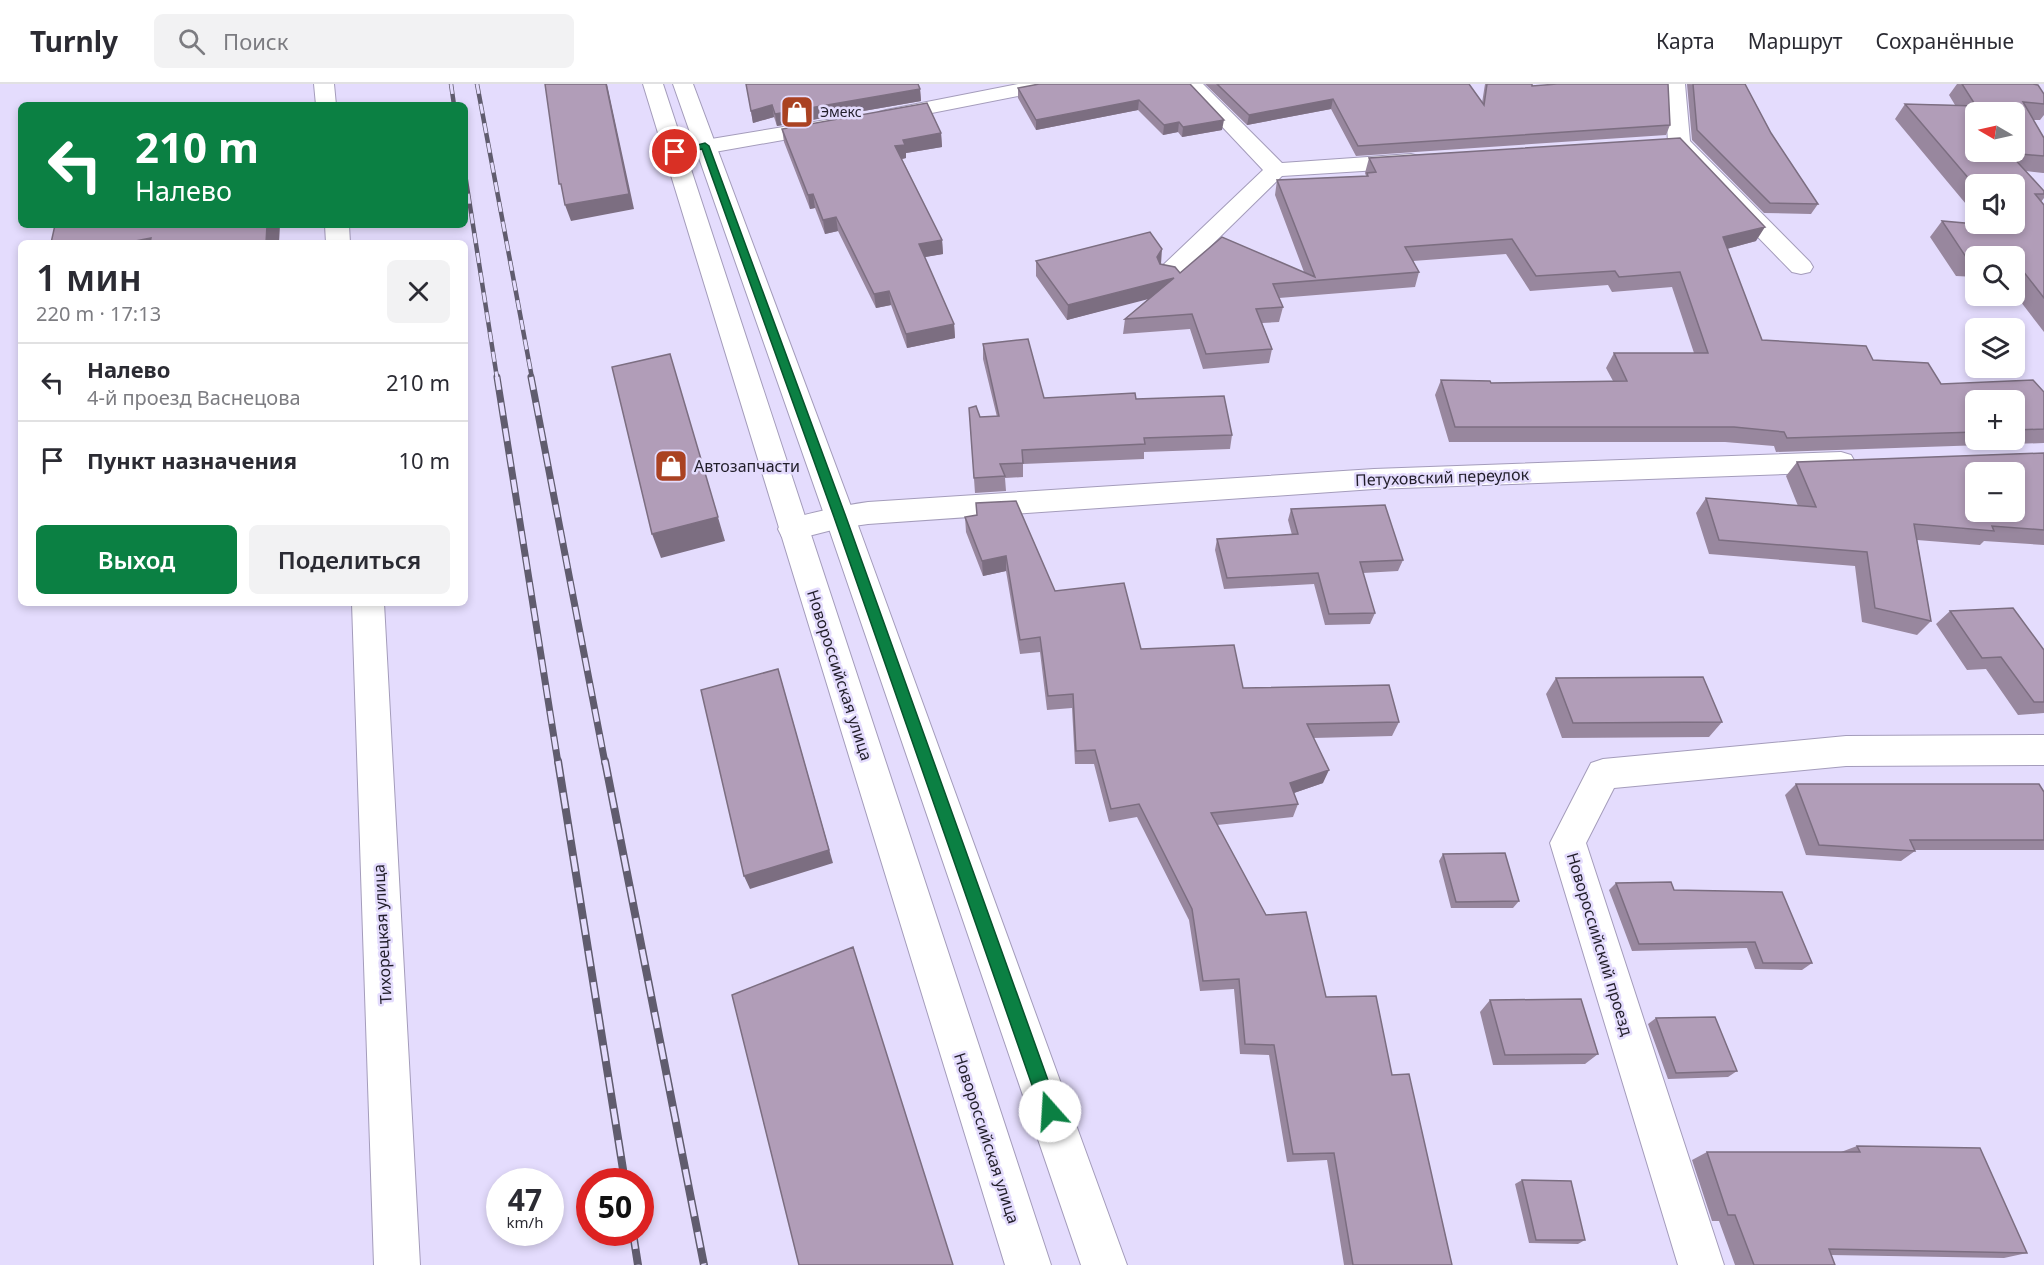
<!DOCTYPE html>
<html lang="ru">
<meta charset="utf-8">
<style>
body{margin:0;font-family:"Noto Sans",sans-serif;background:#f2f2f3;color:#2b2b33;height:100vh;display:flex;flex-direction:column;font-size:22px;white-space:nowrap}
*{box-sizing:border-box;margin:0}
p{font-size:20px;color:#7c7c81}
.icon{flex:none;width:33px;height:33px;fill:none;stroke:currentColor;stroke-width:2;stroke-linecap:round;stroke-linejoin:round}
.map{position:relative;flex:1;overflow:hidden}
.details{position:absolute;left:18px;top:156px;width:450px;height:366px;display:flex;flex-direction:column;background:#fff;border-radius:9px;box-shadow:0 3px 9px #0003}
.details>*{flex:none}
.guide{position:absolute;left:18px;top:18px;width:450px;height:126px;border-radius:9px;box-shadow:0 3px 9px #0003;background:#0b8043;color:#fff;overflow:hidden}
.needle{width:39px;rotate:279deg}
.controls{position:absolute;left:1965px;top:18px;display:grid;gap:12px}
.controls a{display:grid;place-items:center;width:60px;height:60px;border-radius:9px;background:#fff;box-shadow:0 3px 9px #0003;font-size:30px}
.speed{position:absolute;left:486px;top:1084px;display:flex;gap:12px;font-size:30px;font-weight:700;text-align:center}
.speed>*{display:grid;place-content:center;width:78px;height:78px;border-radius:50%;background:#fff;box-shadow:0 3px 9px #0003;line-height:1}
.speed small{font-size:15px;font-weight:400}
.speed .limit{border:9px solid #d22;background:#fff;color:#111}
.pin{position:absolute;display:grid;place-items:center;width:51px;height:51px;color:#fff;margin:-26px;border:3px solid #fff;border-radius:50%;box-shadow:0 2px 6px #0007}
.me{position:absolute;width:66px;margin:-33px;rotate:341deg;stroke-linejoin:round;filter:drop-shadow(0 0 4px #0008)}
.turn{display:flex;align-items:center;gap:21px;height:126px;padding:0 18px;font-size:27px}
.turn .icon{width:78px;height:78px;stroke-width:2.5}
.turn b{display:block;font-size:42px;line-height:51px}
.round{display:grid;place-items:center;flex:none;width:63px;height:63px;border-radius:9px;background:#f2f2f3}
.head{display:flex;align-items:center;justify-content:space-between;height:102px;padding:0 18px}
h1{font-size:36px;font-weight:600;line-height:45px}
.primary-button{display:flex;gap:12px;margin-top:auto;padding:12px 18px}
.primary-button a{flex:1;height:69px;border-radius:9px;background:#0b8043;color:#fff;font-size:24px;font-weight:600;line-height:69px;text-align:center}
.primary-button a+a{background:#f2f2f3;color:#2b2b33}
ul{padding:0;list-style:none}
li{display:flex;align-items:center;gap:18px;height:78px;padding:0 18px;border-top:2px solid #e1e1e2}
li div{flex:1}
li b{display:block;font-size:22px}
li em{font-style:normal}
header{display:flex;align-items:center;gap:36px;box-sizing:border-box;height:84px;padding:0 30px;background:#fff;border-bottom:2px solid #e1e1e2}
header strong{font-size:28px}
nav{display:flex;gap:33px;margin-inline-start:auto;font-size:21px}
.search{width:420px;height:54px;background:#f2f2f3;display:flex;align-items:center;gap:15px;box-sizing:border-box;padding:0 21px;border-radius:9px;color:#7c7c81;font-size:22px}
.map>svg:first-child{display:block}
.lines{fill:none;stroke-linecap:round;stroke-linejoin:round}
.minor-casing{stroke:#a49cbb;stroke-width:2}
.major-casing{stroke:#a49cbb;stroke-width:2}
.minor{fill:#fff;fill-rule:evenodd}
.major{fill:#fff;fill-rule:evenodd}
.rail-far2-casing{stroke:#605c6e;stroke-width:4.5}
.rail-far1-casing{stroke:#605c6e;stroke-width:7}
.rail-casing{stroke:#605c6e;stroke-width:8}
.rail-far2{stroke:#e4dcfd;stroke-width:3;stroke-dasharray:10;stroke-linecap:butt}
.rail-far1{stroke:#e4dcfd;stroke-width:4.5;stroke-dasharray:13;stroke-linecap:butt}
.rail{stroke:#e4dcfd;stroke-width:5;stroke-dasharray:16;stroke-linecap:butt}
.wall{fill:#98879e;fill-rule:evenodd}
.shaded-wall{fill:#7c6e81}
.building{fill:#b19db8;stroke:#7c6e81;stroke-width:1.5;fill-rule:evenodd}
.route{fill:#0b8043;stroke:#07532c;stroke-width:1.5}
.labels{text-anchor:middle;stroke-width:5;stroke-linejoin:round;paint-order:stroke}
.far-poi-label{font-size:14px;fill:#211e2a;stroke:#e4dcfd;text-anchor:start}
.poi-label{font-size:16px;fill:#211e2a;stroke:#e4dcfd;text-anchor:start}
.street-label{font-size:16px;fill:#211e2a;stroke:#e4dcfd}
</style>
<header>
<strong>Turnly</strong>
<div class="search"><svg class="icon" aria-label="search" viewBox="0 0 24 24"><circle cx="10" cy="10" r="6"/><path d="M15 15l6 6"/></svg>Поиск</div>
<nav><a>Карта</a><a>Маршрут</a><a>Сохранённые</a></nav>
</header>
<div class="map">
<svg width="2044" height="1181" viewBox="0 0 2044 1181">
<rect width="100%" height="100%" fill="#e4dcfd"/>
<g class="lines">
<!-- minor casing -->
<g class="minor-casing">
<path id="minor" d="M314 0H334L336 21H316Z
M1018 0H1059L1056 4 1049 6 886 38 879 36 875 32 879 28 886 26Z
M1182 0H1203L1282 79 1411 70 1419 72 1422 77 1419 82 1411 84 1282 92 1178 194 1169 196 1160 194 1157 189 1160 184 1263 86Z
M1665 0H1685L1690 57 1810 178 1813 183 1810 188 1801 190 1792 188 1671 64 1668 59Z
M826 36 834 37 837 42 834 47 675 75 667 73 664 68 667 63 675 61Z
M325 141H349L350 159H326Z
M1841 368 1851 371 1855 378 1851 385 1841 388 1374 405 868 440 840 444 793 456 782 453 778 445 782 437C811 429 839 422 868 418L1374 385Z
M352 519H384L420 1181H374Z
M2044 651V681L1846 682 1614 704 1586 759 1724 1181H1678L1550 759 1591 679 1603 675 1846 652Z"/>
</g>
<!-- major casing -->
<g class="major-casing">
<path id="major" d="M643 0H663L1051 1181H1005Z
M673 0H693L855 433 1127 1181H1081L825 433Z"/>
</g>
<!-- minor -->
<use href="#minor" class="minor"/>
<!-- major -->
<use href="#major" class="major"/>
<!-- rail-far2 casing -->
<g class="rail-far2-casing">
<path id="rail-far2" d="M451 0 454 21
M477 0 532 294
M465 90 497 294"/>
</g>
<!-- rail-far1 casing -->
<g class="rail-far1-casing">
<path id="rail-far1" d="M497 293 558 679
M531 293 605 679"/>
</g>
<!-- rail casing -->
<g class="rail-casing">
<path id="rail" d="M558 677 625 1098
M605 677 704 1181
M633 1149 638 1181"/>
</g>
<!-- rail-far2 -->
<use href="#rail-far2" class="rail-far2"/>
<!-- rail-far1 -->
<use href="#rail-far1" class="rail-far1"/>
<!-- rail -->
<use href="#rail" class="rail"/>
</g>
<!-- wall -->
<path class="wall" d="M746 0 920 5 921 17 777 42 774 33 753 39Z
M1190 0 1222 46 1182 53 1178 48 1163 51 1138 26 1036 46 1018 14V4Z
M1205 0H1469L1482 19 1485 0H1532V2L1670 41 1666 51 1356 72 1331 25 1247 41Z
M1687 0H1745L1771 49 1818 120 1811 130 1764 129 1692 56Z
M1957 0H2033L2044 10V31L2040 36H2033L2044 73V89H2043L2026 87 2044 107V114L2041 118 2044 121V248L2014 209V172H1976V193L1956 192 1930 153 1942 137 1976 140H2014L1976 100V132L1895 35 1905 20 1955 21 1949 11Z
M782 45 941 49 942 63 906 69V74L902 75 942 156 943 170 924 173 954 240 955 254 907 264 891 221 876 224 838 147 825 150 815 124 810 125 784 58Z
M1369 74 1756 157 1727 165 1762 256 1873 276 1941 300 2044 308V359L1776 368 1774 362 1725 358H1449L1435 311 1441 296 1491 299 1613 297 1606 284 1614 269H1694L1672 203 1612 208 1608 201 1530 207 1506 170 1413 177 1419 188 1415 203 1279 214 1283 223 1279 238 1262 239 1272 265 1269 279 1203 285 1190 245 1123 250 1125 235 1149 214 1067 236 1036 192V177L1180 189 1304 188 1275 111 1277 96 1366 92 1365 89ZM1976 316H2014V356H1976Z
M983 260 1044 314 1136 315 1232 351 1230 365 1144 368V375L1023 380V393L1005 394 1006 407 975 409 969 324 980 333H997L983 275Z
M2044 369V461L1984 457 1980 461 1917 456 1931 537 1917 551 1862 538 1855 482 1709 470 1696 429 1706 414 1798 422 1786 392 1797 378Z
M1291 425 1403 476 1398 487 1363 489 1375 529 1370 540 1325 541 1314 500 1224 505 1215 466 1217 455 1292 451 1288 436Z
M965 433 1055 507 1141 565 1243 604 1399 638 1392 652 1313 654 1323 699 1294 709 1298 720 1293 733 1217 741 1266 831 1326 913 1392 991 1452 1181H1344L1327 1076 1287 1078 1269 971 1240 970 1234 905 1200 907 1189 836 1137 733 1109 738 1094 680H1075L1072 624 1047 626 1040 568 1020 570 1006 487 983 492 966 448Z
M1950 527 2044 566V629L2018 631 1986 585 1967 586 1936 540Z
M1556 594 1722 638 1709 653 1562 654 1546 610Z
M1796 700 2044 708V766H1914L1915 767 1901 777 1806 771 1785 711Z
M1443 770 1519 817 1513 824H1451L1439 777Z
M1616 799 1674 806 1812 879 1802 886 1755 885 1747 864 1632 867 1609 806Z
M1490 916 1598 970 1585 980 1493 981 1480 928Z
M1656 934 1737 987 1728 993 1668 995 1648 940Z
M1857 1062 2027 1169 2004 1174 1831 1171 1835 1181H1735L1719 1137H1712L1692 1076 1707 1068H1841Z
M1522 1096 1585 1156 1578 1160 1529 1159 1515 1100Z"/>
<!-- shaded-wall -->
<path class="shaded-wall" d="M606 0H607L634 125 571 137 565 121Z
M920 5 921 17 777 42 775 30Z
M1333 15 1331 25 1247 41 1249 31Z
M1139 16 1138 26 1036 46V36Z
M772 21 774 33 753 39 751 27Z
M1224 36 1222 46 1182 53 1183 43Z
M1179 38 1178 48 1163 51 1164 41Z
M941 49 942 63 906 69V74L897 76 895 62 903 56Z
M813 110 815 124 810 125 808 111Z
M836 133 838 147 825 150 823 136Z
M267 141H280L279 159H266Z
M1765 143 1756 157 1715 168 1723 153Z
M151 154 154 159H125Z
M942 156 943 170 920 174 919 160Z
M1162 165 1161 180 1155 188 1157 173Z
M1174 194 1172 209 1067 236 1068 221Z
M889 207 891 221 876 224 874 210Z
M954 240 955 254 907 264 906 250Z
M677 294 725 457 661 474 652 450Z
M1006 472V487L983 492 982 477Z
M778 585 833 779 750 805 744 792Z
M1329 686 1323 699 1285 712 1290 699Z"/>
<!-- building -->
<path class="building" d="M545 0H606L629 110 565 121 561 100H559Z
M746 0H918L920 5 775 30 772 21 751 27Z
M1039 0H1190L1224 36 1183 43 1179 38 1164 41 1139 16 1036 36 1018 4Z
M1217 0H1469L1484 21 1487 0H1532V2L1557 0H1668L1670 41 1358 62 1333 15 1249 31Z
M1693 0H1745L1771 49 1818 120 1770 119 1697 46Z
M1962 0H2033L2038 1 2044 10V20L2023 18 2044 54V72L2009 69 2044 107V110H2035L2044 121V214L2016 178H2014V172H1976V176H1968L1942 137 1976 140H2014V100H1976V103L1905 20 1976 22ZM1976 28H2014V68H1976Z
M927 19 941 49 903 56 905 61 895 62 942 156 919 160 954 240 906 250 889 207 874 210 836 133 823 136 813 110 808 111 782 45Z
M1680 54 1765 143 1723 153 1762 256 1866 262 1873 276 1928 279 1941 300 2033 296 2044 308V345L2014 346V316H1976V348L1787 354 1784 348 1734 343H1455L1441 296 1490 297 1491 299 1627 297 1614 269H1708L1680 188 1619 193 1615 187 1536 192 1512 155 1405 163 1419 188 1273 200 1283 223 1256 225 1272 265 1206 270 1192 230 1125 235 1174 194 1068 221 1036 177 1150 148 1162 165 1157 173 1160 180 1175 183 1180 189 1222 153 1315 193 1277 96 1368 92 1367 89 1376 88 1369 74Z
M55 141H267L266 159H150L151 154 125 159H51Z
M1028 255 1044 314 1135 309 1136 315 1224 312 1232 351 1144 354 1145 360 1022 366 1023 379 1000 380 1005 392 974 394 969 324 976 322 980 333 999 332 983 260Z
M670 270 718 433 652 450 612 283Z
M2044 369V446L1992 442 1994 447 1914 440 1931 537 1875 524 1867 468 1719 456 1706 414 1816 423 1797 378ZM1976 388H2014V428H1976Z
M1016 417 1055 507 1124 499 1141 565 1234 561 1243 604 1389 601 1399 638 1307 640 1329 686 1290 699 1298 720 1211 729 1266 831 1306 828 1326 913 1376 912 1392 991 1409 990 1452 1181H1353L1334 1069 1293 1070 1274 961 1245 960 1239 895 1203 897 1192 825 1139 720 1111 725 1095 666 1076 667 1073 610 1048 612 1040 553 1020 556 1006 472 982 477 965 433 977 431 976 419Z
M1385 421 1403 476 1360 478 1375 529 1329 530 1318 489 1227 494 1217 455 1298 450 1291 425Z
M2013 524 2044 566V618H2034L2001 573 1982 574 1950 527Z
M778 585 829 766 744 792 701 606Z
M1703 593 1722 638 1573 639 1556 594Z
M1796 700H2039L2044 708V756H1910L1915 767 1819 761Z
M1505 769 1519 817 1456 818 1443 770Z
M1671 798 1674 806 1782 808 1812 879H1763L1755 858 1639 860 1616 799Z
M853 863 953 1181H799L732 911Z
M1581 915 1598 970 1505 971 1490 916Z
M1715 933 1737 987 1676 989 1656 934Z
M1857 1062 1980 1064 2027 1169 1829 1165 1835 1181H1754L1735 1131H1728L1707 1068H1860Z
M1522 1096 1571 1097 1585 1156H1536Z"/>
<!-- route -->
<path class="route" d="M705 59 709 62 846 433 1059 1027 1056 1033 1050 1036 1044 1033 1041 1027 834 433 702 65 675 71 670 68Z"/>
<!-- icons -->
<defs>
<g id="shop-square" transform="scale(1.725)"><rect x="-9" y="-9" width="18" height="18" rx="4" fill="#aa4222" stroke="#e4dcfd"/><path d="M-5-2.5h2.3a2.7 3.5 0 0 1 5.4 0H5L5.5 6h-11ZM-1.5-2.5h3a1.5 2.3 0 0 0-3 0Z" fill="#fff"/></g>
</defs>
<g fill-rule="evenodd">
<use href="#shop-square" x="797" y="28"/>
<use href="#shop-square" x="671" y="382"/>
</g>
<g class="labels">
<!-- far-poi labels -->
<g class="far-poi-label">
<text x="820" y="33">Эмекс</text>
</g>
<!-- poi labels -->
<g class="poi-label">
<text x="694" y="388">Автозапчасти</text>
</g>
<!-- street labels -->
<g class="street-label">
<text transform="translate(1442 393) rotate(-2)" y="6">Петуховский переулок</text>
<text transform="translate(840 591) rotate(72)" y="6">Новороссийская улица</text>
<text transform="translate(382 850) rotate(-93)" y="6">Тихорецкая улица</text>
<text transform="translate(1600 860) rotate(73)" y="6">Новороссийский проезд</text>
<text transform="translate(987 1054) rotate(72)" y="6">Новороссийская улица</text>
</g>
</g>
</svg>
<div class="controls">
<a><svg class="needle" viewBox="-14 -14 28 28"><path d="M0-13l5 13h-10z" fill="#e53935"/><path d="M0 13l5-13h-10z" fill="#7c7c81"/></svg></a>
<a><svg class="icon" aria-label="sound" viewBox="0 0 24 24"><path d="M4 9h4l5-4v14l-5-4H4zM17 9q2 3 0 6"/></svg></a>
<a><svg class="icon" aria-label="search" viewBox="0 0 24 24"><circle cx="10" cy="10" r="6"/><path d="M15 15l6 6"/></svg></a>
<a><svg class="icon" aria-label="layers" viewBox="0 0 24 24"><path d="M12 4l9 5-9 5-9-5zM3 14l9 5 9-5"/></svg></a>
<a>+</a>
<a>−</a>
</div>
<div class="speed"><div>47<small>km/h</small></div><div class="limit">50</div></div>
<div class="pin" style="left:675px;top:68px;background:#d93025"><svg class="icon" aria-label="arrive" viewBox="0 0 24 24"><path d="M6 21V4h12l-3 4 3 4H6"/></svg></div>
<svg class="me" style="left:1050px;top:1027px" viewBox="-20 -20 40 40"><circle r="19" fill="#fff"/><path d="M0-13L10 11 0 6-10 11z" fill="#0b8043"/></svg>
<div class="guide">
<div class="turn"><svg class="icon" aria-label="left" viewBox="0 0 24 24"><path d="M17 20v-9H6M10 6l-5 5 5 5"/></svg><div><b>210 m</b>Налево</div></div>
</div>
<section class="details">
<div class="head"><div><h1>1 мин</h1><p>220 m · 17:13</p></div><a class="round"><svg class="icon" aria-label="close" viewBox="0 0 24 24"><path d="M6 6l12 12M18 6L6 18"/></svg></a></div>
<ul>
<li><svg class="icon" aria-label="left" viewBox="0 0 24 24"><path d="M17 20v-9H6M10 6l-5 5 5 5"/></svg><div><b>Налево</b><p>4-й проезд Васнецова</p></div><em>210 m</em></li>
<li><svg class="icon" aria-label="arrive" viewBox="0 0 24 24"><path d="M6 21V4h12l-3 4 3 4H6"/></svg><div><b>Пункт назначения</b></div><em>10 m</em></li>
</ul>
<div class="primary-button"><a>Выход</a><a>Поделиться</a></div>
</section>
</div>
